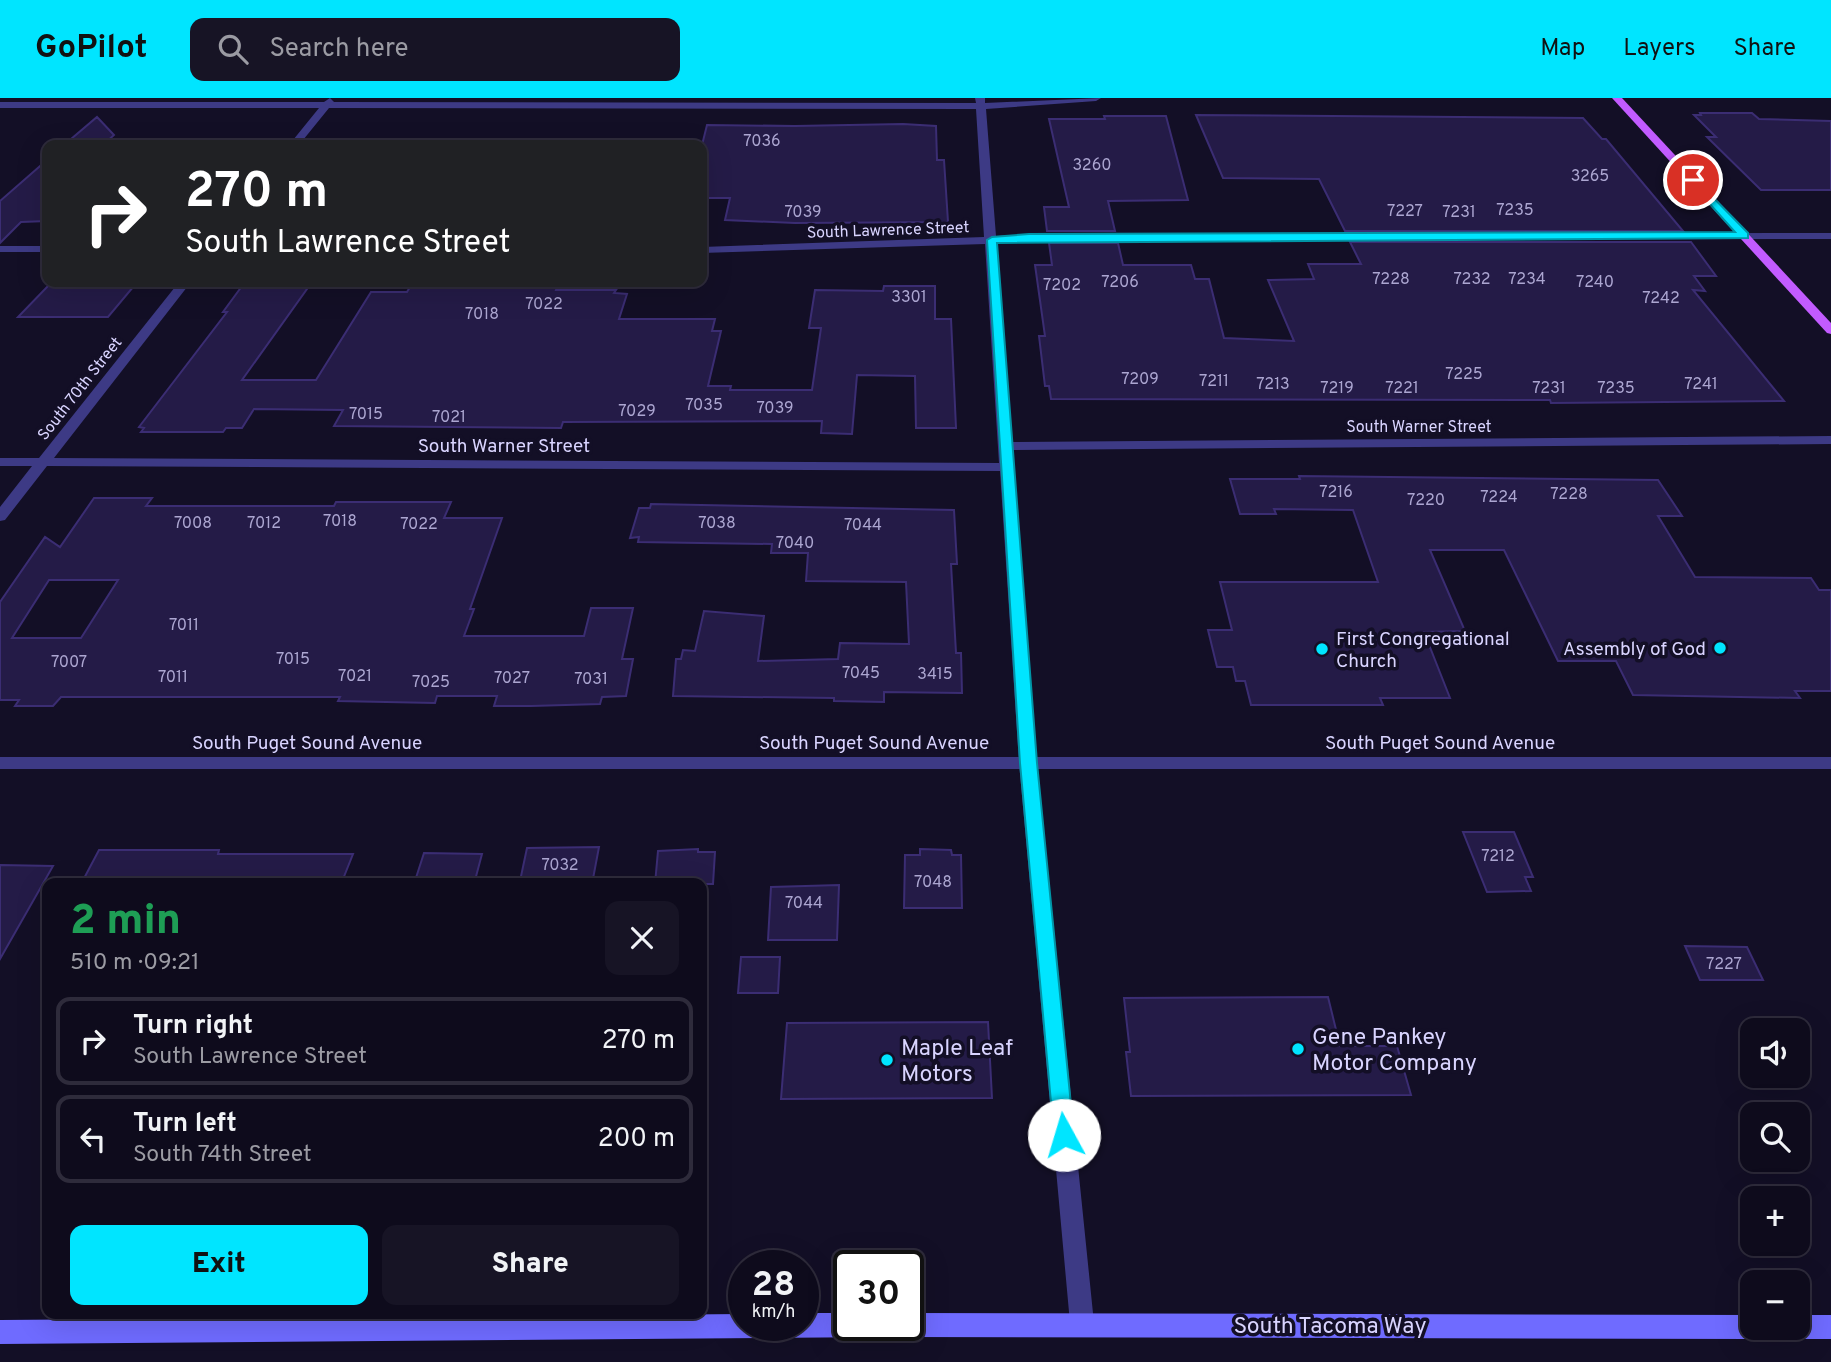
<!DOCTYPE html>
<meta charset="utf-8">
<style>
body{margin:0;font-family:Overpass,sans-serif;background:#171425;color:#f1f3f6;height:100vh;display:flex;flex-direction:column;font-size:26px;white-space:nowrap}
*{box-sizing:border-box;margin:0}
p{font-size:23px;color:#9b9ba3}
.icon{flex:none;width:38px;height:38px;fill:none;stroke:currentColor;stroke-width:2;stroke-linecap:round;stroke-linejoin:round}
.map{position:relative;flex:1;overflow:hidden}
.panel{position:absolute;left:42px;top:780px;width:665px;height:441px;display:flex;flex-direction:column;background:#0e0b1c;border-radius:14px;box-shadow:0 7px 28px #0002,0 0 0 2px #2e2b3b}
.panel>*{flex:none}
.guide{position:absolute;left:42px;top:42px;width:665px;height:147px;border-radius:14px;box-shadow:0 7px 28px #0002,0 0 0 2px #2e2b3b;background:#202124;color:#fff;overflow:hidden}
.fabs{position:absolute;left:1740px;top:920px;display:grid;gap:14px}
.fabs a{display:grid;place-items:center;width:70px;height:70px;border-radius:14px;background:#0e0b1c;box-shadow:0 7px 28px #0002,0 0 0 2px #2e2b3b;font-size:35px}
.speed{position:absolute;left:728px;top:1152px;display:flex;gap:14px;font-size:35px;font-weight:700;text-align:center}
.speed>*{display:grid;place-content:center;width:91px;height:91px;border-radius:50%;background:#0e0b1c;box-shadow:0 7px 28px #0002,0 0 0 2px #2e2b3b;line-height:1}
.speed small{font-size:18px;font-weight:400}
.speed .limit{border:4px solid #111;border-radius:10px;background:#fff;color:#111}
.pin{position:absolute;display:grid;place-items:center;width:60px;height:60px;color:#fff;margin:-30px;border:4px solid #fff;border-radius:50%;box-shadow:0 2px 7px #0007}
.me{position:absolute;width:77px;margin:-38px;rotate:354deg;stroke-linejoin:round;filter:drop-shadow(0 0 5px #0008)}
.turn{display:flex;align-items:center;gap:24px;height:147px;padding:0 28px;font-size:32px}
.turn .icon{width:91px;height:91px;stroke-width:2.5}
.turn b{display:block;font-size:49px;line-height:60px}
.round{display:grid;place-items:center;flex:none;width:74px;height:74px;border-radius:14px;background:#171425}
.summary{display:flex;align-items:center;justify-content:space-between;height:119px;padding:0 28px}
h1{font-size:42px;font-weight:800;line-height:52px;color:#1e9e55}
.primary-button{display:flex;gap:14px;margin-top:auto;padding:14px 28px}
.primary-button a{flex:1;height:80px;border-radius:14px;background:#00e5ff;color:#111;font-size:28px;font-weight:800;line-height:80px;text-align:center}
.primary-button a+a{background:#171425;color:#f1f3f6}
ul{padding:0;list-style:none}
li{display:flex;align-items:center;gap:21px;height:88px;margin:0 14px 10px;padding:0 14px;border:4px solid #2e2b3b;border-radius:14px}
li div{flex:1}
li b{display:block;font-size:26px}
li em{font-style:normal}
header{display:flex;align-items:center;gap:42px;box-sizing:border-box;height:98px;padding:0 35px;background:#00e5ff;color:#111}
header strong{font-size:33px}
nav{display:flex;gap:38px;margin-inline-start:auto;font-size:24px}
.search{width:490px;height:63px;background:#171425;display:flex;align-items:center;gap:18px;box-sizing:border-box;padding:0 24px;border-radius:14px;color:#9b9ba3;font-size:26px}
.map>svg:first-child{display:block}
.building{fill:#241b47;stroke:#3b2d73;stroke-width:2;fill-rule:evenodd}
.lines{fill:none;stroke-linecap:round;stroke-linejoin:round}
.minor{fill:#3d3a85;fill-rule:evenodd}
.tertiary{fill:#3d3a85;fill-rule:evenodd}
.secondary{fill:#6f6bff;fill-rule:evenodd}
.primary{fill:#c25bff;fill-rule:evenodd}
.route{fill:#00e5ff;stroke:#0095a6;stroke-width:2}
.poi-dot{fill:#00e5ff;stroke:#130f26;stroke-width:2.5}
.labels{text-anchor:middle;stroke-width:7;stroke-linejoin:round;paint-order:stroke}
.number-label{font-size:16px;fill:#aca6d1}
.far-street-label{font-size:16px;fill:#d9d4ff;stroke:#130f26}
.street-label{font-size:19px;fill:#d9d4ff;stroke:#130f26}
.poi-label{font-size:19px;fill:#d9d4ff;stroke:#130f26;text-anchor:start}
.near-poi-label{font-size:23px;fill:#d9d4ff;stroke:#130f26;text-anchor:start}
.near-street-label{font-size:23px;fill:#d9d4ff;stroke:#130f26}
</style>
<header>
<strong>GoPilot</strong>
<div class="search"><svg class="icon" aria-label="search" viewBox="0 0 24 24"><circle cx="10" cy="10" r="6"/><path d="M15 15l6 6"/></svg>Search here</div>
<nav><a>Map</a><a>Layers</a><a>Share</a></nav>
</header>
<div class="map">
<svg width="1831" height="1264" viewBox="0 0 1831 1264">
<rect width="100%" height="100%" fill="#130f26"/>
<!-- building -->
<path class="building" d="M1700 15H1752L1759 21 1831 23V92H1761L1707 39H1716L1694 17H1701Z
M1196 17 1583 20 1602 41H1606L1683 133H1345L1319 81 1223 80Z
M1104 18H1166L1188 102 1108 103 1115 133H1047L1044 109H1069L1049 21H1105Z
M97 19 114 37 103 47H64Z
M903 26 936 28 937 62H944L948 124 795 125 725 122 730 100H702V47L707 27 795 28Z
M47 62V123L21 124 0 145V103Z
M1350 144H1691L1716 178H1694L1705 193 1693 192 1784 303 1551 305 1550 302 1051 301 1049 288H1045L1039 238H1045L1035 167H1052L1049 145H1118L1123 167H1191L1195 181H1209L1224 240 1294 243 1268 182 1314 181 1308 166H1361Z
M245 184H312L242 282H316L371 194H407L413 184H520L519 187H558L556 192H616L614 195 627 196 619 221H715L712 233H721L708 288H731L730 292H812L821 230H809L815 192 883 193 884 188H935V221H951L956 330H916L915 278 857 277 852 336 821 335 822 323 563 324 561 330 334 328 343 312 254 311 242 330H226L223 334H141L144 330 139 329 227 214H223Z
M48 188H134L108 219H18Z
M1299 378 1658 382 1682 418H1658L1695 479 1811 480 1819 492H1831V593H1795L1800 600 1633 597 1616 563H1558L1504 452H1430L1465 533 1424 534 1450 600H1380L1383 607H1251L1245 583H1236L1233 569H1217L1208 532H1232L1220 484H1378L1353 412 1274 411 1276 416H1240L1230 381H1300Z
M94 400H152L146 408H334L336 404H451L444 420H502L470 511H474L464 538H584L591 510H633L622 561H633L626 598 602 599 600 606 531 608H494L497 598H437L435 605 338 603 340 599H61L53 608H15L19 602H0V504L45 439 60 449ZM49 482H118L81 540H12Z
M651 406 954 412 957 466H951L956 555H961L962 595 884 594V604L834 603V600L673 598 676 561H681L683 552 695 553 704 513 764 518 758 563 838 561 840 545 909 546 906 484 806 483 808 455H771L772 446 638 444 639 439 630 440 639 410H650Z
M1463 734H1514L1533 779H1525L1531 793 1487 794Z
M599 749 592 786H535L536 783H520L527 750Z
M698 751V754H715L713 786H655L658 753Z
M920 751 951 752 952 757H961L962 810H904L905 757H920Z
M99 752H219L218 756H353L341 786H81Z
M424 755 482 756 474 786H414Z
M0 767 53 768 0 861Z
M839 787 837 842H768L771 789Z
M1685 848 1747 849 1763 882H1700Z
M741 859H780L778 895H738Z
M1328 899 1340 948H1397L1411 997 1131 998 1126 954H1130L1124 900Z
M988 924 992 1000 781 1001 787 925Z"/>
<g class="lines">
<!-- minor -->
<path class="minor" d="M330 0 334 4 976 5 975 0H985V5L1101 0 1096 3 986 11 996 138 1029 136 1831 135V141L1029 142 996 145 1012 344 1831 338V346L1012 352 1037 665 1094 1225 1091 1234 1082 1237 1073 1234 1070 1225 1019 665 1000 373 47 368 5 422 0 423V409L32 368H0V360H39L179 184H191L54 360 999 365 985 146 702 155V149L984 139 976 11 329 10 299 47H289L319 10H0V4H324Z
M0 148H47V154H0Z"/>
<!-- tertiary -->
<path class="tertiary" d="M0 659H1831V671H0Z"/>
<!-- secondary -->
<path class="secondary" d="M803 1215H849V1227H894L891 1236 882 1239 0 1246V1222L744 1216V1227H803Z
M908 1215 1752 1217V1230H1764L1761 1238 1752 1241 908 1239 899 1236 896 1227H908Z
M1797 1217H1831V1241H1797L1788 1238 1785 1230H1797Z"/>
<!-- primary -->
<path class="primary" d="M1612 0H1622L1831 225V236L1827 235Z"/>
</g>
<!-- route -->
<path class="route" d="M1693 79 1748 135V140L997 145 1037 665 1074 1037 1071 1043 1064 1046 1057 1043 1054 1037 1020 665 987 142 992 139 1029 136 1735 134 1690 84V80Z"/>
<!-- markers -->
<g class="poi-dot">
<circle cx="1720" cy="550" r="7"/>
<circle cx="1322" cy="551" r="7"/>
<circle cx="1298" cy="951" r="7"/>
<circle cx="887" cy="962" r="7"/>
</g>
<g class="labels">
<!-- number labels -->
<g class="number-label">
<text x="762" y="48">7036</text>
<text x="1092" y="72">3260</text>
<text x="1590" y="83">3265</text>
<text x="1515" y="117">7235</text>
<text x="1405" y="118">7227</text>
<text x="803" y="119">7039</text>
<text x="1459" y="119">7231</text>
<text x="1391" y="186">7228</text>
<text x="1472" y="186">7232</text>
<text x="1527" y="186">7234</text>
<text x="1120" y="189">7206</text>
<text x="1595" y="189">7240</text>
<text x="1062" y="192">7202</text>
<text x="909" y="204">3301</text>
<text x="1661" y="205">7242</text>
<text x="544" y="211">7022</text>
<text x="482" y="221">7018</text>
<text x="1464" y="281">7225</text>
<text x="1140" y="286">7209</text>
<text x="1214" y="288">7211</text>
<text x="1273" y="291">7213</text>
<text x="1701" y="291">7241</text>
<text x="1337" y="295">7219</text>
<text x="1402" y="295">7221</text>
<text x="1549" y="295">7231</text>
<text x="1616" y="295">7235</text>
<text x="704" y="312">7035</text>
<text x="775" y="315">7039</text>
<text x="637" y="318">7029</text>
<text x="366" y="321">7015</text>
<text x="449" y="324">7021</text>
<text x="1336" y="399">7216</text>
<text x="1569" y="401">7228</text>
<text x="1499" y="404">7224</text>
<text x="1426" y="407">7220</text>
<text x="340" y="428">7018</text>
<text x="193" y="430">7008</text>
<text x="264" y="430">7012</text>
<text x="717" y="430">7038</text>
<text x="419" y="431">7022</text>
<text x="863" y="432">7044</text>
<text x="795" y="450">7040</text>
<text x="184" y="532">7011</text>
<text x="293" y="566">7015</text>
<text x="69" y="569">7007</text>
<text x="861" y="580">7045</text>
<text x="935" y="581">3415</text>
<text x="355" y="583">7021</text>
<text x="173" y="584">7011</text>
<text x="512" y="585">7027</text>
<text x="591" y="586">7031</text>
<text x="431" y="589">7025</text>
<text x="1498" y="763">7212</text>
<text x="560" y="772">7032</text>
<text x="933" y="789">7048</text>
<text x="804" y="810">7044</text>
<text x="1724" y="871">7227</text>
</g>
<!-- far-street labels -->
<g class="far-street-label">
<text transform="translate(888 131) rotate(-2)" y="6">South Lawrence Street</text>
<text transform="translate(79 290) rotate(-52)" y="6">South 70th Street</text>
<text x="1419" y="334">South Warner Street</text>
</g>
<!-- street labels -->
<g class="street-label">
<text x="504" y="354">South Warner Street</text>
<text x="307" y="651">South Puget Sound Avenue</text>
<text x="874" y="651">South Puget Sound Avenue</text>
<text x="1440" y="651">South Puget Sound Avenue</text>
</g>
<!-- poi labels -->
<g class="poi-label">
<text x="1336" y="547">First Congregational<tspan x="1336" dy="22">Church</tspan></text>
<text x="1706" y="557" text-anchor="end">Assembly of God</text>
</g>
<!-- near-poi labels -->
<g class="near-poi-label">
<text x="1312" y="946">Gene Pankey<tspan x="1312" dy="26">Motor Company</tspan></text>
<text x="901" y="957">Maple Leaf<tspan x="901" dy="26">Motors</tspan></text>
</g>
<!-- near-street labels -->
<g class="near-street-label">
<text x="1330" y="1235">South Tacoma Way</text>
</g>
</g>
</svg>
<div class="fabs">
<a><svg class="icon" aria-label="sound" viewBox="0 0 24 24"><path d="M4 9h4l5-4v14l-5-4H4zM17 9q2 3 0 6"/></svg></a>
<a><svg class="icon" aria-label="search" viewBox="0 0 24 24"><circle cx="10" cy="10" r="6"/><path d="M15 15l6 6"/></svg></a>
<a>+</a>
<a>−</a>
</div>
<div class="speed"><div>28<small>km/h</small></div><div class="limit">30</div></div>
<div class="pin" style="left:1693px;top:82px;background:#d93025"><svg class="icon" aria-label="arrive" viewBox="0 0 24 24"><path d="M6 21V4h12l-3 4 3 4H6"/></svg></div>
<svg class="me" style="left:1064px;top:1037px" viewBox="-20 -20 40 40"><circle r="19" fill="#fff"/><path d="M0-13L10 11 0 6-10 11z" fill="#00e5ff"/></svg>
<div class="guide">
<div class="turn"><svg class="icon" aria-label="right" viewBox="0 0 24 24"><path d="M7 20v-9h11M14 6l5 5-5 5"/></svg><div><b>270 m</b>South Lawrence Street</div></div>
</div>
<section class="panel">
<div class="summary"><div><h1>2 min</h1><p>510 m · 09:21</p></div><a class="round"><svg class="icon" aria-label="close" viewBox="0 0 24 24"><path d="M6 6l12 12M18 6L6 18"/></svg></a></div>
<ul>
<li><svg class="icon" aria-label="right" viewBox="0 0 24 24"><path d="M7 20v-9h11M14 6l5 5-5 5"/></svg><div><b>Turn right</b><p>South Lawrence Street</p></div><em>270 m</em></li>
<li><svg class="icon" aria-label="left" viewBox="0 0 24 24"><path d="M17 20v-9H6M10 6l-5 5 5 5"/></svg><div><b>Turn left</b><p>South 74th Street</p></div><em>200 m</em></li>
</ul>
<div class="primary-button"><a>Exit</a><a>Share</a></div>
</section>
</div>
